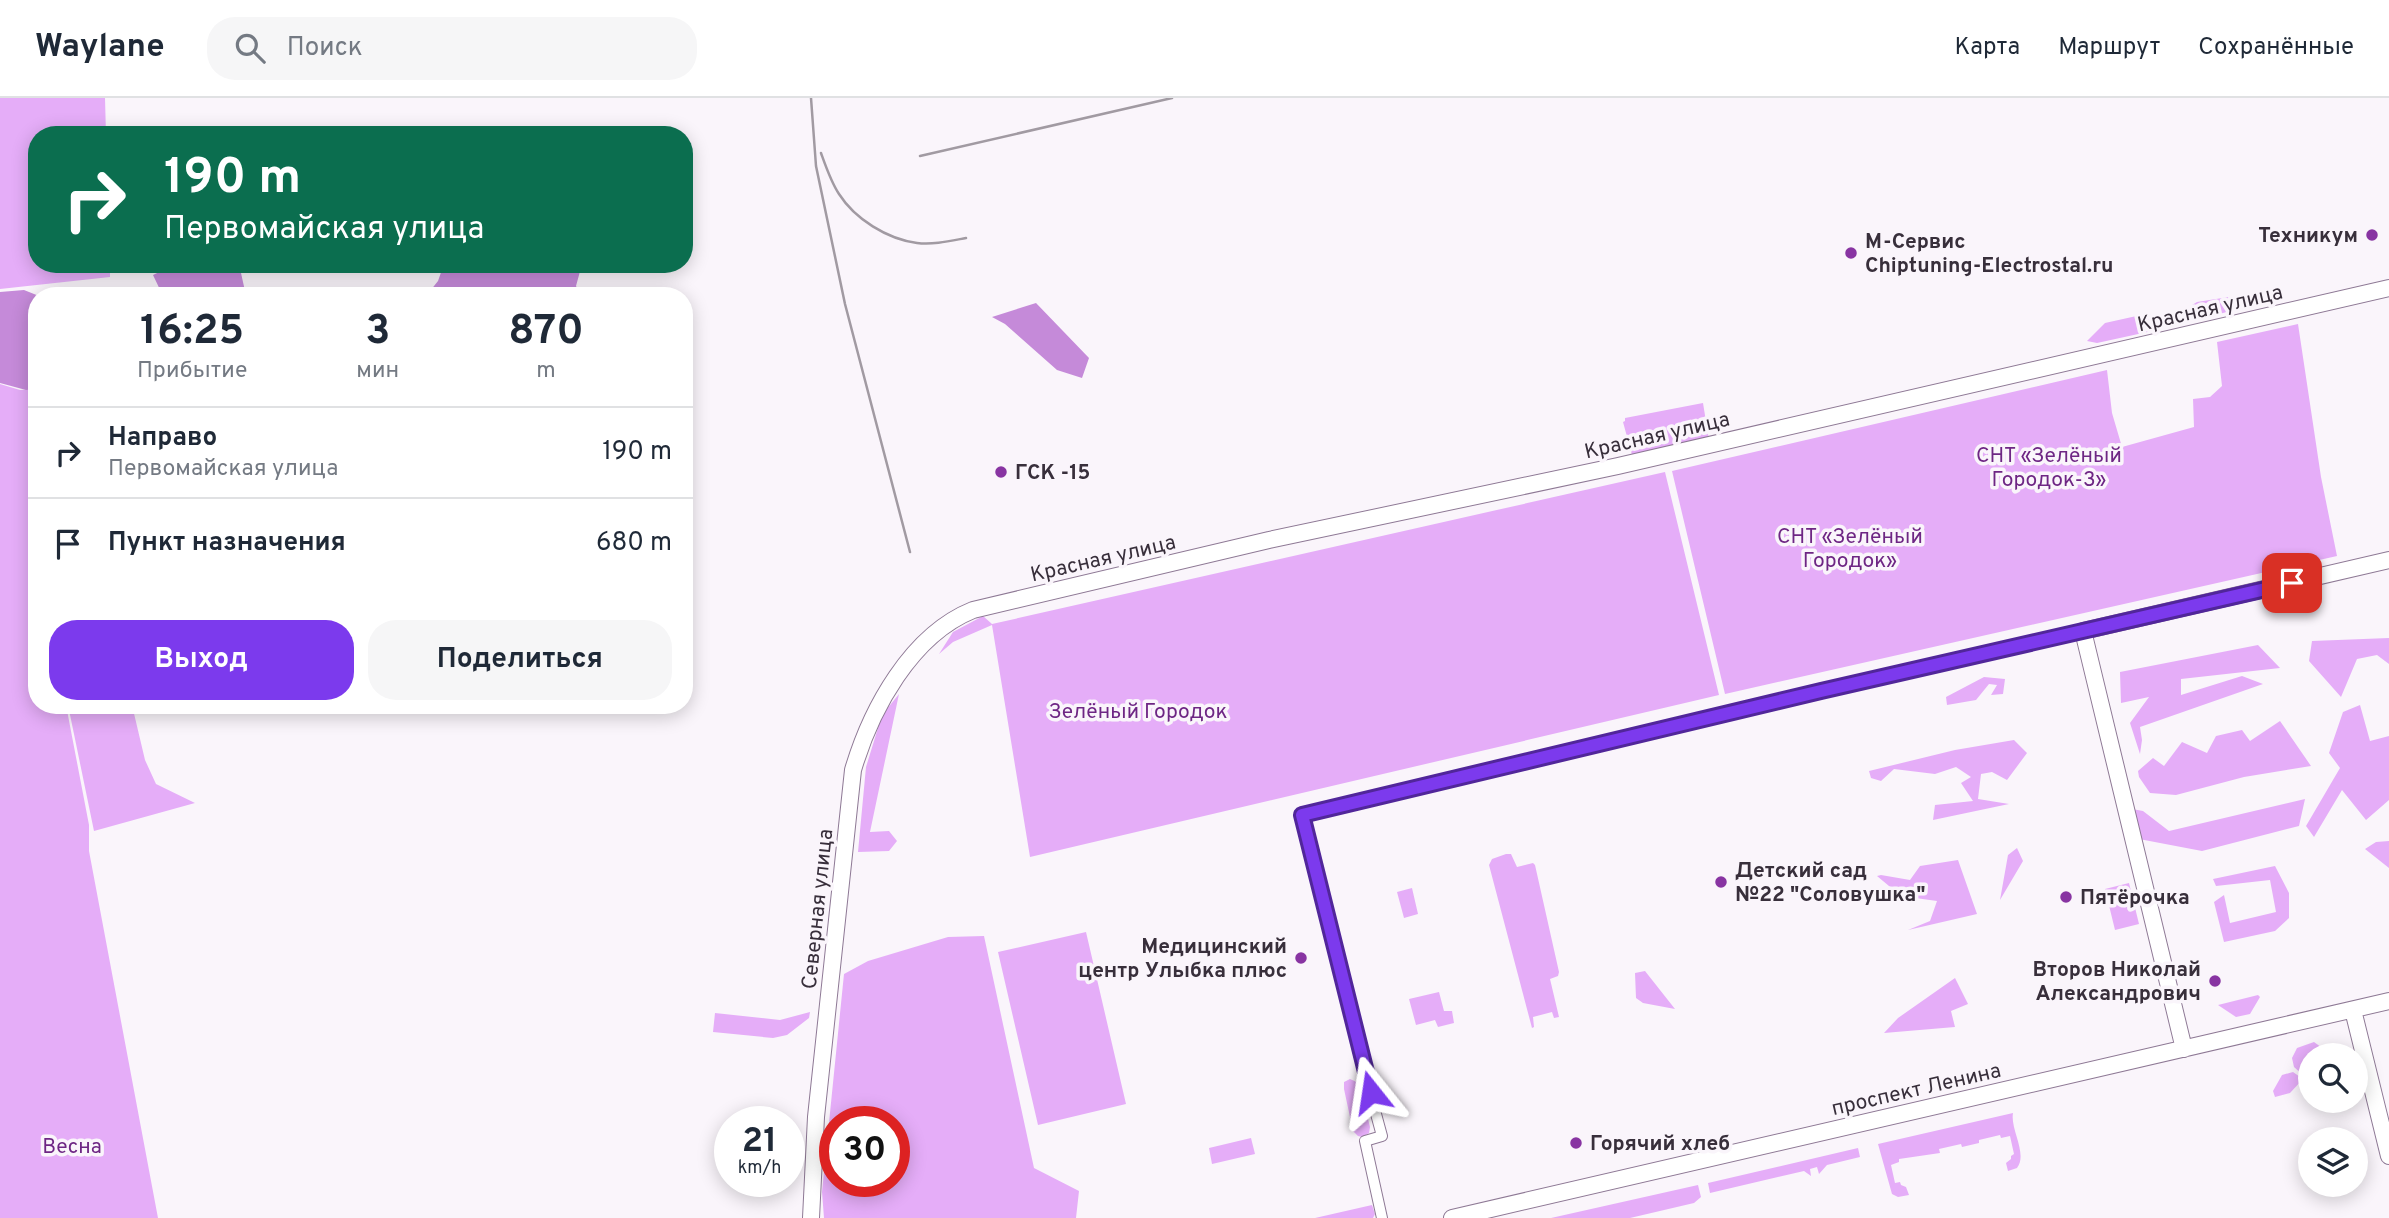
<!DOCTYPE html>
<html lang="ru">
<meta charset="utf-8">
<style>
body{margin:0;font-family:Overpass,sans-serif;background:#f6f6f7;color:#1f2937;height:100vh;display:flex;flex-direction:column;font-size:26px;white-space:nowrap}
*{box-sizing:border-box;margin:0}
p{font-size:23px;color:#747a83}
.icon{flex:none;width:38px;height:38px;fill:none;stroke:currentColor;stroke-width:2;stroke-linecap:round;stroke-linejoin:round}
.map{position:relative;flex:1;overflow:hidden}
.side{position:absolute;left:28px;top:189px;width:665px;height:427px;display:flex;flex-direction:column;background:#fff;border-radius:28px;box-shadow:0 4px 18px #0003}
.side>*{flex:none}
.top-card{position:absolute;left:28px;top:28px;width:665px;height:147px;border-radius:28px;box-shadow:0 4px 18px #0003;background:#0b6e4f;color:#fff;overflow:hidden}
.tools{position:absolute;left:2298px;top:945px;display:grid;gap:14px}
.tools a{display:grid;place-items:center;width:70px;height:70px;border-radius:50%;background:#fff;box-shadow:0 4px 18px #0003;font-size:35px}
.speed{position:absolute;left:714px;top:1008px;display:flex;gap:14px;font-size:35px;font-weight:700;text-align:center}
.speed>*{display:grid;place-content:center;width:91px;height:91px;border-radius:50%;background:#fff;box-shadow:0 4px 18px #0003;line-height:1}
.speed small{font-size:18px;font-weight:400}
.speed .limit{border:10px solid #d22;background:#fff;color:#111}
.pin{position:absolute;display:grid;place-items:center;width:60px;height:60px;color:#fff;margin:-30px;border-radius:14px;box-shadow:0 4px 10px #0006}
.me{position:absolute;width:77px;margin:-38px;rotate:345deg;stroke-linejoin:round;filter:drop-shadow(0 0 5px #0008)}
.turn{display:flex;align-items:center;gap:24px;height:147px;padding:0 21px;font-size:32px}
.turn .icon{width:91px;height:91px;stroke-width:2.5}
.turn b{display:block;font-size:49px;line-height:60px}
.eta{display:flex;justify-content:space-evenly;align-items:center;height:119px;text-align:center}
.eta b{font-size:42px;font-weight:700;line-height:49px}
.cta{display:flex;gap:14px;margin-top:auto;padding:14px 21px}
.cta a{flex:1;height:80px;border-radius:28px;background:#7c3aed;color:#fff;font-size:28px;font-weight:700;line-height:80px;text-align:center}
.cta a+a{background:#f6f6f7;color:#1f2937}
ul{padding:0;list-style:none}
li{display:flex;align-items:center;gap:21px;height:91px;padding:0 21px;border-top:2px solid #e0e1e3}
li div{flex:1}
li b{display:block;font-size:26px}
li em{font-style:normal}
header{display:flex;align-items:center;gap:42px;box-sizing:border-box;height:98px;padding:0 35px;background:#fff;border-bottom:2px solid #e0e1e3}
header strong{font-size:33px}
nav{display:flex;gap:38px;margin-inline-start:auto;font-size:24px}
.search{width:490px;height:63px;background:#f6f6f7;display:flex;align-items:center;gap:18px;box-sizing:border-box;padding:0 24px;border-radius:28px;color:#747a83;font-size:26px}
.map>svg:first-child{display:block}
.green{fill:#e5adf8;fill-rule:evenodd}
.water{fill:#c58ad9}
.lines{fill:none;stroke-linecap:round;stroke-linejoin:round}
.street-casing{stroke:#8e7995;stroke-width:12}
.secondary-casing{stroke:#8e7995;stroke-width:18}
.street{stroke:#fff;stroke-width:10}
.secondary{stroke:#fff;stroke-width:16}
.rail{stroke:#a19aa2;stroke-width:2.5}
.route-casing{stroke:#51269a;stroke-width:18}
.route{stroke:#7c3aed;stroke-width:12}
.poi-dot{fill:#8834a2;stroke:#faf5fb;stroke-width:2.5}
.labels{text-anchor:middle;stroke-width:7;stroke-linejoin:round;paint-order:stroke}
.poi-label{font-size:21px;font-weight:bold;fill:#382f3b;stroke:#faf5fb;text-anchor:start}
.street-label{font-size:21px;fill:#382f3b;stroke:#faf5fb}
.park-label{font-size:21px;fill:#6e2684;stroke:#faf5fb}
</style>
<header>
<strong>Waylane</strong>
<div class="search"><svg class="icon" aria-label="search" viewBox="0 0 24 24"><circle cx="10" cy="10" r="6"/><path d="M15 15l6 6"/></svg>Поиск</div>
<nav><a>Карта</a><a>Маршрут</a><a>Сохранённые</a></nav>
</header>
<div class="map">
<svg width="2389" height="1120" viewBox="0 0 2389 1120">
<rect width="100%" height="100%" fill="#faf5fb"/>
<!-- green -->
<path class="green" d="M0 0H105L106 37H37V166H110V179L0 191Z
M2254 195 2250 208 2196 222 2184 212 2197 204Z
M2150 215 2152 233 2097 245 2087 243 2105 225Z
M2298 226 2321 379 2337 458 1725 596 1672 373 2107 272 2112 315 2122 349 2194 329 2193 301 2210 299 2222 288 2217 244Z
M0 286 20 292 37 291V607H66L89 727V753L158 1120H0Z
M1703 305 1709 342 1632 357 1623 324 1625 323V320Z
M1665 374 1719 597 1030 759 992 527 953 544 939 556 953 534 983 518 992 526Z
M2389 540V566L2377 557 2357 561 2341 599 2309 563 2312 543Z
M2258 547 2280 570 2181 581V597L2242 578 2263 586 2140 629 2142 642 2140 656 2130 625 2149 599 2121 605 2120 574Z
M1984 579 2005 581 2003 596 1991 597 1997 587 1989 586 1976 602 1947 607 1946 599Z
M899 596 870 734 889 733 897 743 889 753 858 754 866 669 882 617Z
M68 607H132L145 662 156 686 195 705 94 733Z
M2360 607 2370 643 2389 638V702L2366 722 2342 692 2314 739 2306 728 2340 670 2329 655 2343 614Z
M2280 623 2311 668 2244 679 2176 697 2150 695 2139 679 2138 673 2153 660 2164 668 2182 644 2207 655 2216 638 2242 632 2250 643Z
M2014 642 2027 655 2007 682 1992 674 1981 676 1978 701 2009 706 1933 722 1935 707 1973 703 1961 685 1971 679 1956 669 1935 676 1894 671 1881 683 1871 680 1869 673 1955 652Z
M2305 701 2299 728 2202 753 2139 741 2132 711 2143 713 2169 733Z
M2389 743V770L2365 751 2376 744Z
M2017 750 2023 763 2000 802 2008 757Z
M1506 756H1511L1517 769 1533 765 1535 767 1559 874 1558 878 1550 881 1559 919 1554 920 1552 914 1533 919 1534 929 1532 930 1489 767 1492 761Z
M1958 762 1977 816 1908 832 1930 823 1937 803 1901 798 1877 778 1881 777 1910 782 1920 768Z
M2275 768 2289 795V820L2275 833 2224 844 2214 804 2224 797 2230 825 2276 814 2270 782 2216 788 2213 781Z
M2129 785 2139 826 2115 832 2105 791Z
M1412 790 1418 816 1404 820 1397 794Z
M1086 834 1126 1006 1038 1027 998 854Z
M984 838 1034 1070 1079 1093 1076 1120H824L822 1094 844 876 868 863 948 839ZM835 1024H894V1083H835Z
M1645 873 1675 911 1643 905 1636 900 1635 875Z
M1955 880 1968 906 1951 913 1955 929 1884 935 1898 920Z
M1439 894 1444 913H1452L1454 925 1438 929 1435 922 1416 927 1409 901Z
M2258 897 2260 899 2250 916 2236 919 2218 907Z
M810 914 809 920 787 937 773 940 713 934 715 915 780 922Z
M2314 944 2325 952 2327 957H2310V977L2305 979 2294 969 2292 960 2297 950Z
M2293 974 2303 981 2290 995 2275 999 2273 993 2282 977Z
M1350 981 1359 985 1370 1029 1369 1035 1362 1039 1358 1038 1353 1033 1344 991V984Z
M2013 1015C2010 1031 2028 1056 2017 1070L2008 1073 2006 1065 2011 1061V1058L2014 1056 2010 1038 2001 1040 2000 1037 1979 1042V1045L1962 1049 1961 1046 1939 1051 1940 1055 1899 1061V1064L1891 1067 1895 1085 1900 1084 1901 1087 1906 1089 1909 1097 1898 1099 1892 1096 1878 1046Z
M1251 1040 1255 1056 1212 1066 1209 1050Z
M1858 1050 1860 1059 1827 1067 1819 1076 1817 1069 1810 1071 1811 1078 1804 1073 1710 1095 1708 1085Z
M1698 1087 1701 1099 1694 1105 1630 1120H1551Z
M1372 1107 1375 1116 1373 1120H1315Z"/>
<!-- water -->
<path class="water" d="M176 166H239L245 193 241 198H163L153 177Z
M444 166H582L576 188 581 198H426L438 183Z
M24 192 39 198H37V291L26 292 0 285V194Z
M1036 205 1089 260 1082 280 1057 272 1005 226 992 219Z"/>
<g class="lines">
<!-- street casing -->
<g class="street-casing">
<path id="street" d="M1382 1120 1365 1043 1382 1038 1357 946 1302 717 1820 593 2083 533"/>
</g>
<!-- secondary casing -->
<g class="secondary-casing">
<path id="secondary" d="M2353 912 2389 1058
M2184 951 2083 533 2389 462
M811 1120 816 1019 853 672C871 611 911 537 973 512L1269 442 1618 368 2389 190
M1452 1120 2389 903"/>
</g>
<!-- street -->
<use href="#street" class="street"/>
<!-- secondary -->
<use href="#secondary" class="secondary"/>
<!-- rail -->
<path class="rail" d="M811 0 816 68 845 206 910 454
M821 55C826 69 831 84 839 96 855 121 887 141 917 145 933 147 950 143 966 140
M920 58 1172 0"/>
</g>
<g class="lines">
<!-- route casing -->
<g class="route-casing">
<path id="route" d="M1371 994 1302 717 1821 593 2292 485"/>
</g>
<!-- route -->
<use href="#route" class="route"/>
</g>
<!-- markers -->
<g class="poi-dot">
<circle cx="2372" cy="137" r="7"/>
<circle cx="1851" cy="155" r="7"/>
<circle cx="1001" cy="374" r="7"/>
<circle cx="1721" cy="784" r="7"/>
<circle cx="2066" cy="799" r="7"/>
<circle cx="1301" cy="860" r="7"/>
<circle cx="2215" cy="883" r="7"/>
<circle cx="1576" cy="1045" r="7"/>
</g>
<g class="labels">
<!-- poi labels -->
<g class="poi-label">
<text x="2358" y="144" text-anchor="end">Техникум</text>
<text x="1865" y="150">M-Сервис<tspan x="1865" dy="24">Chiptuning-Electrostal.ru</tspan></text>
<text x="1015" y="381">ГСК -15</text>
<text x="1735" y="779">Детский сад<tspan x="1735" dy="24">№22 "Соловушка"</tspan></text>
<text x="2080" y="806">Пятёрочка</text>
<text x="1287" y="855" text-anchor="end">Медицинский<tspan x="1287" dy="24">центр Улыбка плюс</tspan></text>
<text x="2201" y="878" text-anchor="end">Второв Николай<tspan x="2201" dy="24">Александрович</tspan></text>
<text x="1590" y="1052">Горячий хлеб</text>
</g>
<!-- street labels -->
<g class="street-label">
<text transform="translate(2210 210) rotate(-13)" y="7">Красная улица</text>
<text transform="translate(1657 337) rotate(-13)" y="7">Красная улица</text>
<text transform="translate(1103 460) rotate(-13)" y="7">Красная улица</text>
<text transform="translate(817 811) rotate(-84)" y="7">Северная улица</text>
<text transform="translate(1916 991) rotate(-13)" y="7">проспект Ленина</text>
</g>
<!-- park labels -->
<g class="park-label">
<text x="2049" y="364">СНТ «Зелёный<tspan x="2049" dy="24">Городок-3»</tspan></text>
<text x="1850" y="445">СНТ «Зелёный<tspan x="1850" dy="24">Городок»</tspan></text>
<text x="1138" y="620">Зелёный Городок</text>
<text x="72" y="1055">Весна</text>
</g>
</g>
</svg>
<div class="tools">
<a><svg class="icon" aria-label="search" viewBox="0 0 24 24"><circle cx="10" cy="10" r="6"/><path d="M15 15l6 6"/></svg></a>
<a><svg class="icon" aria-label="layers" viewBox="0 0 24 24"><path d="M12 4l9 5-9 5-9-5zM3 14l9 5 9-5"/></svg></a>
</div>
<div class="speed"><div>21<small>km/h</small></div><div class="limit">30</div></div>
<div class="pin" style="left:2292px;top:485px;background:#d93025"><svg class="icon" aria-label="arrive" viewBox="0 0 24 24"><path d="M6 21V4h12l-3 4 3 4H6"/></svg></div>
<svg class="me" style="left:1371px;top:994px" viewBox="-20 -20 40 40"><path d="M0-17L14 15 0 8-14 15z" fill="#7c3aed" stroke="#fff" stroke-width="4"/></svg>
<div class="top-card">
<div class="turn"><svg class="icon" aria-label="right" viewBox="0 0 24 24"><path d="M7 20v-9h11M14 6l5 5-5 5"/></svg><div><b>190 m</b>Первомайская улица</div></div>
</div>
<section class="side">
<div class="eta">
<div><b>16:25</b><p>Прибытие</p></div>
<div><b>3</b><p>мин</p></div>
<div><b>870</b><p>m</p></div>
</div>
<ul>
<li><svg class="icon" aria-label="right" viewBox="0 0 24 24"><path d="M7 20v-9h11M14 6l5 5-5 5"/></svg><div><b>Направо</b><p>Первомайская улица</p></div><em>190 m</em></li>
<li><svg class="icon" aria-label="arrive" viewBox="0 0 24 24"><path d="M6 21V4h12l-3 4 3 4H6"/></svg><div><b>Пункт назначения</b></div><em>680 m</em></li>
</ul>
<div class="cta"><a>Выход</a><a>Поделиться</a></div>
</section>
</div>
